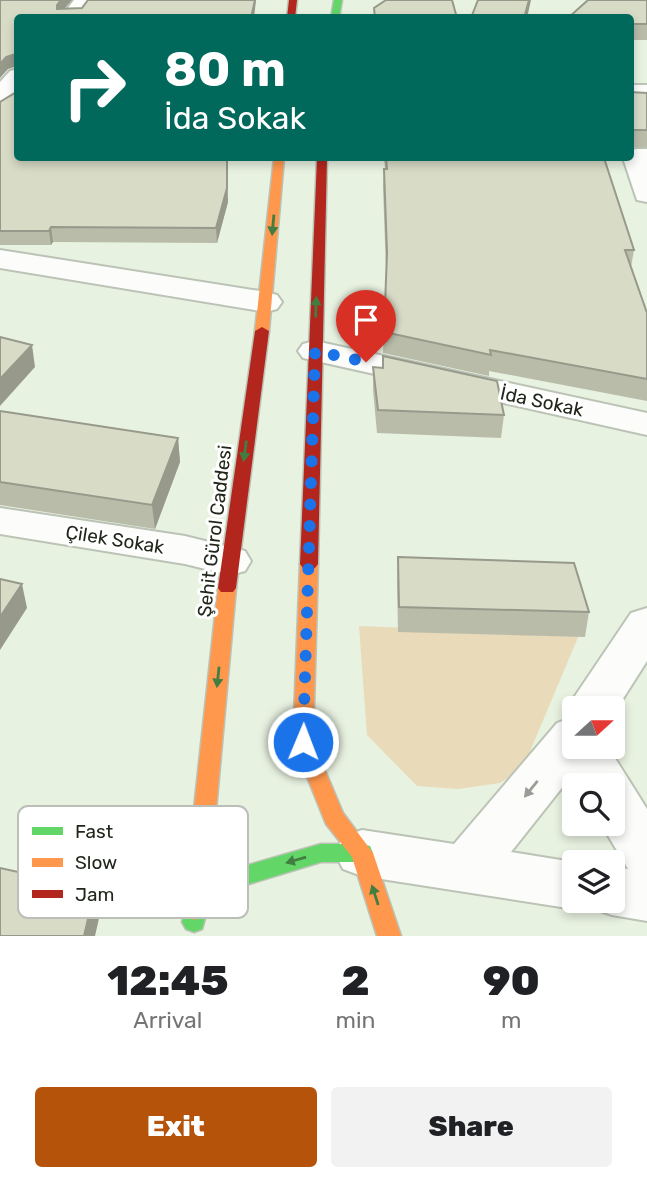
<!DOCTYPE html>
<meta charset="utf-8">
<style>
body{margin:0;font-family:Rubik,sans-serif;background:#f2f2f2;color:#202124;height:100vh;display:flex;flex-direction:column;font-size:26px;white-space:nowrap}
*{box-sizing:border-box;margin:0}
p{font-size:23px;color:#757577}
.icon{flex:none;width:38px;height:38px;fill:none;stroke:currentColor;stroke-width:2;stroke-linecap:round;stroke-linejoin:round}
.map{position:relative;height:936px;overflow:hidden}
.drawer{display:flex;flex-direction:column;background:#fff;flex:1}
.drawer>*{flex:none}
.guide{position:absolute;left:14px;top:14px;width:620px;height:147px;border-radius:7px;box-shadow:0 4px 10px #0003;background:#00695c;color:#fff;overflow:hidden}
.needle{width:46px;rotate:69deg}
.buttons{position:absolute;left:562px;top:696px;display:grid;gap:14px}
.buttons a{display:grid;place-items:center;width:63px;height:63px;border-radius:7px;background:#fff;box-shadow:0 4px 10px #0003;font-size:35px}
.pin{position:absolute;display:grid;place-items:center;width:60px;height:60px;color:#fff;margin:-72px -30px;border-radius:50% 50% 50% 0;rotate:-45deg;box-shadow:0 0 7px #0007}
.pin .icon{rotate:45deg}
.me{position:absolute;width:77px;margin:-38px;rotate:1deg;stroke-linejoin:round;filter:drop-shadow(0 0 5px #0008)}
.turn{display:flex;align-items:center;gap:24px;height:147px;padding:0 35px;font-size:32px}
.turn .icon{width:91px;height:91px;stroke-width:2.5}
.turn b{display:block;font-size:49px;line-height:60px}
.eta{display:flex;justify-content:space-evenly;align-items:center;height:119px;text-align:center}
.eta b{font-size:42px;font-weight:800;line-height:49px}
.primary-button{display:flex;gap:14px;margin-top:auto;padding:14px 35px}
.primary-button a{flex:1;height:80px;border-radius:7px;background:#b45309;color:#fff;font-size:28px;font-weight:800;line-height:80px;text-align:center}
.primary-button a+a{background:#f2f2f2;color:#202124}
.map>svg:first-child{display:block}
.green{fill:#e9dab9}
.lines{fill:none;stroke-linecap:round;stroke-linejoin:round}
.street-casing{stroke:#bbc3b6;stroke-width:4}
.fast-casing{stroke:#bbc3b6;stroke-width:3}
.slow-casing{stroke:#bbc3b6;stroke-width:3}
.jam-casing{stroke:#bbc3b6;stroke-width:3}
.street{fill:#fcfdfa;fill-rule:evenodd}
.fast{fill:#63d668;fill-rule:evenodd}
.slow{fill:#ff974d;fill-rule:evenodd}
.jam{fill:#b3261e;fill-rule:evenodd}
.wall{fill:#babcaa}
.shaded-wall{fill:#97998b}
.building{fill:#d8dbc6;stroke:#97998b;stroke-width:2}
.oneway{fill:#427e41}
.oneway2{fill:#999d95}
.route{stroke:#1a73e8;stroke-width:12;stroke-dasharray:0 21.6}
.labels{text-anchor:middle;stroke-width:6;stroke-linejoin:round;paint-order:stroke}
.street-label{font-size:19px;fill:#20271a;stroke:#fff}
.key{fill:#fff;stroke:#bcbeba;stroke-width:2}
.key-label{font-size:19px;fill:#20271a}
</style>
<div class="map">
<svg width="647" height="936" viewBox="0 0 647 936">
<rect width="100%" height="100%" fill="#e8f2e1"/>
<!-- green -->
<path class="green" d="M359 626 579 635 523 768 500 783 458 789 417 786 367 735Z"/>
<g class="lines">
<!-- street casing -->
<g class="street-casing">
<path id="street" d="M74 0H95L81 18H60Z
M18 69V91L8 101 0 103V82L10 71Z
M630 85H647V99H630Z
M636 149H647V202L637 200 623 158H630V151Z
M0 250 266 292 277 295 282 302 277 309 266 312 0 268Z
M315 341 647 413V435L303 358 298 351 303 344Z
M0 508 185 536 245 551 251 561 245 571 230 575 185 564 0 534Z
M647 608V661L612 716V709H574V747H608L647 809V921L612 915 592 908 590 903 574 909 362 876 343 869 335 853 343 837 362 830 454 844 557 723 573 717 568 709 575 696 631 613ZM572 775 578 786H612V824H601L628 869 612 867V901H574V863H579L511 852Z"/>
</g>
<!-- fast casing -->
<g class="fast-casing">
<path id="fast" d="M334 0H342L339 18H331Z
M321 844H362L370 846 373 853 370 860 362 862H321L239 887 206 915 202 929 194 932 186 929 182 922 187 903 224 872Z"/>
</g>
<!-- slow casing -->
<g class="slow-casing">
<path id="slow" d="M274 158H284L269 331 262 335 255 331Z
M309 558 315 560 318 564 313 742 343 813 373 853 401 936H377L352 857 326 824 293 742 300 564 303 560Z
M227 582 233 584 236 588 207 910 203 917 195 920 187 917 183 910 218 588 221 584Z"/>
</g>
<!-- jam casing -->
<g class="jam-casing">
<path id="jam" d="M289 0H297L295 18H287Z
M317 158H327L318 564 315 568H303L300 564Z
M262 327 269 331 236 588 233 592H221L218 588 255 331Z"/>
</g>
<!-- street -->
<use href="#street" class="street"/>
<!-- fast -->
<use href="#fast" class="fast"/>
<!-- slow -->
<use href="#slow" class="slow"/>
<!-- jam -->
<use href="#jam" class="jam"/>
</g>
<!-- wall -->
<path class="wall" d="M647 0V40H630V18Z
M630 92 647 93V147H630Z
M0 102 228 202 217 243 53 242 51 245H0Z
M384 158H604L634 250 631 267 647 313V401L489 371V376L383 353 386 271 383 187 384 169H385Z
M373 367 504 415 501 438 377 433 373 390Z
M0 411 178 438 180 462 155 529 0 505V506Z
M398 557 589 612 585 637 398 632 397 582Z"/>
<!-- shaded-wall -->
<path class="shaded-wall" d="M61 0H72L58 16 57 5Z
M255 0H256L254 18H251Z
M529 0H531L527 18H524Z
M16 54 17 66 8 69 0 78V64L6 57Z
M227 158 228 202 217 243 216 228Z
M51 227 53 242 51 245 49 231Z
M32 345 35 367 0 406V379Z
M178 438 180 462 155 529 152 505Z
M22 584 27 608 0 650V617Z
M95 889 100 914 95 936H84Z"/>
<!-- building -->
<path class="building" d="M0 0H61L57 5V9L82 8 88 0H255L251 18H18V56L16 54 6 57 0 64Z
M386 0H452L457 18H375L374 8Z
M478 0H529L524 18H471Z
M588 0H647V24H630V18H568Z
M18 91V158H227V188L216 228 51 227 49 231H0V102Z
M630 92 647 93V130H630Z
M386 158H604L634 250H625L647 313V379L490 350 491 355 384 332 387 253 384 169H387Z
M0 337 32 345 0 379Z
M383 356 497 381 504 415 378 410 373 367 383 368Z
M0 411 178 438 152 505 0 482Z
M398 557 574 563 589 612 399 607Z
M0 579 22 584 0 617Z
M0 868 95 889 84 936H0Z"/>
<!-- one-way arrows -->
<defs><path id="oneway-solid" d="M-6-.8H1V-3.2L6.5 0L1 3.2V.8H-6Z" transform="scale(1.75)"/></defs>
<g class="oneway">
<use href="#oneway-solid" transform="translate(273 225) rotate(95)"/>
<use href="#oneway-solid" transform="translate(316 307) rotate(-88)"/>
<use href="#oneway-solid" transform="translate(245 451) rotate(98)"/>
<use href="#oneway-solid" transform="translate(218 677) rotate(96)"/>
<use href="#oneway-solid" transform="translate(296 860) rotate(164)"/>
<use href="#oneway-solid" transform="translate(375 895) rotate(-108)"/>
</g>
<use class="oneway2" href="#oneway-solid" transform="translate(531 789) rotate(129)"/>
<g class="lines">
<!-- route -->
<path class="route" d="M303 742 315 351 366 362"/>
</g>
<g class="labels">
<!-- street labels -->
<g class="street-label">
<text transform="translate(542 401) rotate(12)" y="7">İda Sokak</text>
<text transform="translate(214 531) rotate(-83)" y="7">Şehit Gürol Caddesi</text>
<text transform="translate(115 539) rotate(9)" y="7">Çilek Sokak</text>
</g>
</g>
<!-- legend -->
<rect x="18" y="806" width="230" height="112" rx="10" class="key"/>
<rect x="32" y="827" width="31" height="8" fill="#63d668"/>
<rect x="32" y="858" width="31" height="9" fill="#ff974d"/>
<rect x="32" y="890" width="31" height="8" fill="#b3261e"/>
<g class="key-label">
<text x="75" y="838">Fast</text>
<text x="75" y="869">Slow</text>
<text x="75" y="901">Jam</text>
</g>
</svg>
<div class="buttons">
<a><svg class="needle" viewBox="-14 -14 28 28"><path d="M0-13l5 13h-10z" fill="#e53935"/><path d="M0 13l5-13h-10z" fill="#757577"/></svg></a>
<a><svg class="icon" aria-label="search" viewBox="0 0 24 24"><circle cx="10" cy="10" r="6"/><path d="M15 15l6 6"/></svg></a>
<a><svg class="icon" aria-label="layers" viewBox="0 0 24 24"><path d="M12 4l9 5-9 5-9-5zM3 14l9 5 9-5"/></svg></a>
</div>
<div class="pin" style="left:366px;top:362px;background:#d93025"><svg class="icon" aria-label="arrive" viewBox="0 0 24 24"><path d="M6 21V4h12l-3 4 3 4H6"/></svg></div>
<svg class="me" style="left:303px;top:742px" viewBox="-20 -20 40 40"><circle r="17" fill="#1a73e8" stroke="#fff" stroke-width="3"/><path d="M0-11L8 9 0 5-8 9z" fill="#fff"/></svg>
<div class="guide">
<div class="turn"><svg class="icon" aria-label="right" viewBox="0 0 24 24"><path d="M7 20v-9h11M14 6l5 5-5 5"/></svg><div><b>80 m</b>İda Sokak</div></div>
</div>
</div>
<section class="drawer">
<div class="eta">
<div><b>12:45</b><p>Arrival</p></div>
<div><b>2</b><p>min</p></div>
<div><b>90</b><p>m</p></div>
</div>
<div class="primary-button"><a>Exit</a><a>Share</a></div>
</section>
